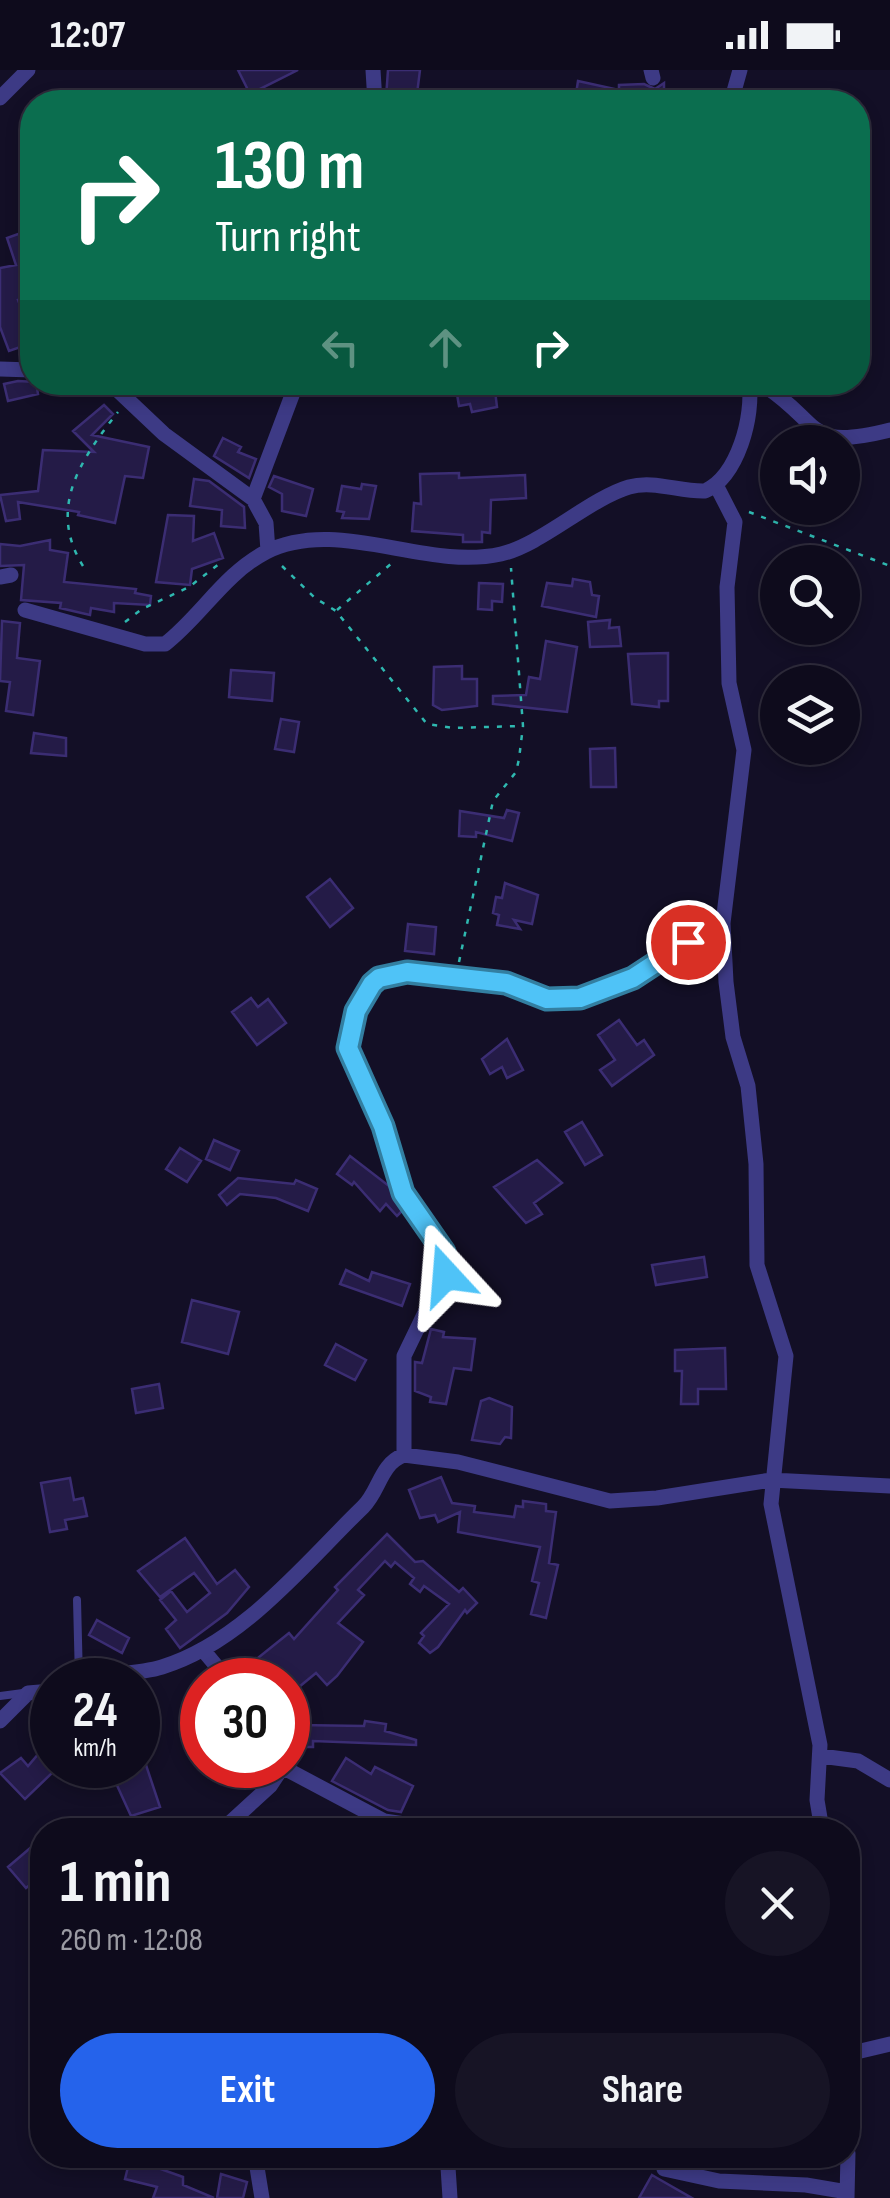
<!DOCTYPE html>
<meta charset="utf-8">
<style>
body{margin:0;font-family:"Sofia Sans Condensed",sans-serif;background:#171425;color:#f1f3f6;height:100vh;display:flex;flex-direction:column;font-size:38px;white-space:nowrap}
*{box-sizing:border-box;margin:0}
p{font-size:32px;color:#9b9ba3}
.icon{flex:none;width:55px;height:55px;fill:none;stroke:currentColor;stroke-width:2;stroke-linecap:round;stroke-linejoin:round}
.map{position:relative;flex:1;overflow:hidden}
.panel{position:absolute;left:30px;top:1748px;width:830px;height:350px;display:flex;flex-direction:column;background:#0e0b1c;border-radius:40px;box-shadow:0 5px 15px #0003,0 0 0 2px #2e2b3b}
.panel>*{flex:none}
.banner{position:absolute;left:20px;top:20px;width:850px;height:305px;border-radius:40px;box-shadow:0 5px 15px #0003,0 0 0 2px #2e2b3b;background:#0b6e4f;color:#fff;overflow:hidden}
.buttons{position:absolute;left:760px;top:355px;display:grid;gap:20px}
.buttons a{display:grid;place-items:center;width:100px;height:100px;border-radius:50%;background:#0e0b1c;box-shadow:0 5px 15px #0003,0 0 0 2px #2e2b3b;font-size:50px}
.speed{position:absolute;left:30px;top:1588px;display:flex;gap:20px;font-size:50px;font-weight:700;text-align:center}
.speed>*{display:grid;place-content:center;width:130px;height:130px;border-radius:50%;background:#0e0b1c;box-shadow:0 5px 15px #0003,0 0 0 2px #2e2b3b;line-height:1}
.speed small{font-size:25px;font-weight:400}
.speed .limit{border:15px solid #d22;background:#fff;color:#111}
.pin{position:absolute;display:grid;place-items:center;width:85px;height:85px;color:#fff;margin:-42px;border:5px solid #fff;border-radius:50%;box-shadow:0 2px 10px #0007}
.me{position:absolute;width:110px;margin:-55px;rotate:341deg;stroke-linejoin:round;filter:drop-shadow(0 0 8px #0008)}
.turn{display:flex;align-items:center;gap:35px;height:210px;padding:0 30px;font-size:45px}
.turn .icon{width:130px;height:130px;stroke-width:2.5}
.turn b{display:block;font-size:70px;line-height:85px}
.lanes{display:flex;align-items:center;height:95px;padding:0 30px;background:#0003;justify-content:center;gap:50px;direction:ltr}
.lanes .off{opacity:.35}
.round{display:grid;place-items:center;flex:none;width:105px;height:105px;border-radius:52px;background:#171425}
.overview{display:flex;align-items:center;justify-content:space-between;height:170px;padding:0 30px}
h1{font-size:60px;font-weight:700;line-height:75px}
.primary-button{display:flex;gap:20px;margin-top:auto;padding:20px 30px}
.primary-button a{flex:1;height:115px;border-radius:60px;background:#2563eb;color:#fff;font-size:40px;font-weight:700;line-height:115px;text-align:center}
.primary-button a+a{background:#171425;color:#f1f3f6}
.status{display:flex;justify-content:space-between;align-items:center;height:70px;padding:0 50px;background:#0e0b1c;direction:ltr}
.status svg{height:28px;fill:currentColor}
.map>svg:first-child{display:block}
.building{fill:#241b47;stroke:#3b2d73;stroke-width:2.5}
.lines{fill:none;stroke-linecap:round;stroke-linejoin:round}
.path{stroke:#2fb8b0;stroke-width:2.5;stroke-dasharray:5 8;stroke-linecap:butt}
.lane{stroke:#3d3a85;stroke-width:8}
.street{stroke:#3d3a85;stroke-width:15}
.route-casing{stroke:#337fa1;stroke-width:25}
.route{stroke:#4fc3f7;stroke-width:18}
</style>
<div class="status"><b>12:07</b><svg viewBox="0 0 49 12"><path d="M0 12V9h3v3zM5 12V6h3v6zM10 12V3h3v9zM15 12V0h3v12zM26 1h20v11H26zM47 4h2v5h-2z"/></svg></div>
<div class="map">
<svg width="890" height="2128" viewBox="0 0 890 2128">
<rect width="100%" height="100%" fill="#130f26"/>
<!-- building -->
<path class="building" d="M238 0H298L250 24Z
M388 0H420L416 32H390L386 28Z
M578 11 619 20V15L644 14 655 19 664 13V32H612L576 24Z
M32 159V227L18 230 28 257 32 255V273L9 281 0 257V198L16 195 7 168Z
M18 311 36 312 38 324 8 331 4 314Z
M455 312H494L497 337 472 342 470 334 459 336Z
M104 335 113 344 92 365 149 377 143 408 125 406 115 453 78 445 79 442 18 432 20 449 6 451 0 425 38 421 43 380 94 382 73 361Z
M223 368 241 377 238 382 256 389 249 408 214 386Z
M459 403V408L525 405 526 428 491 430 490 463 482 462V472H463V465L412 461 414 433 421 434 420 404Z
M274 406 313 419 306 446 282 441V424L269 417Z
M194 409 209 411 244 437 245 458 221 456 222 440 190 436Z
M362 414 376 416 369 449 342 448 344 442 337 441 342 416 361 419Z
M168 445 194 446 193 471 214 463 223 488 192 499 190 515 156 512Z
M50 470V480L68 483 64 512 136 519 135 523 151 526 150 535 114 533V542L91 538 90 545 60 538 61 533 21 530 24 495 0 496V474L20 476Z
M573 509 590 512 592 525 599 526 596 547 542 536 547 513 572 516Z
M479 513 503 514 502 532 492 531V540L478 539Z
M610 550 609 558 619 557 621 576 590 577 588 552Z
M2 551 20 553 17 588 40 591 33 645 6 641 10 612 0 611Z
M546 571 577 577 567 642 493 634V626L526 625 529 607 540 609Z
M668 583V631H659V637L632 634 628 584Z
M462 596V609H477V636L442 640 433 635 434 597Z
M231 600 274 603 272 631 229 627Z
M281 649 299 652 294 682 275 679Z
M34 663 66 668V686L31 683Z
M615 678 616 717H591L590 679Z
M507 740 519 743 512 771 476 762V767L459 766 460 741 504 748Z
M330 809 353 838 330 857 307 827Z
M505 813 538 825 532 854 514 850 520 859 497 855 499 845 493 843 496 827 502 828Z
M408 854 436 857 434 884 405 881Z
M251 928 258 937 268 929 286 953 257 975 232 942Z
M619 950 637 975 644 970 654 985 612 1016 600 1000 615 990 598 965Z
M507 969 523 1000 507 1008 502 997 490 1004 482 989Z
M582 1052 602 1085 585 1095 565 1062Z
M214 1070 239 1081 230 1100 206 1089Z
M180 1078 201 1091 187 1112 166 1099Z
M350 1086 389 1116 402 1141 397 1146 386 1134 380 1141 354 1112 352 1115 337 1104Z
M537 1090 562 1113 534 1133 542 1144 526 1153 494 1117Z
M238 1108 294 1114 296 1110 317 1119 308 1141 276 1128 240 1124 227 1135 219 1125Z
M704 1187 707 1207 656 1215 652 1195Z
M346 1200 369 1211 372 1202 410 1214 402 1236 340 1214Z
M192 1230 239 1242 228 1284 182 1272Z
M431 1259 444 1262 443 1267 475 1269 471 1300 454 1298 446 1334 430 1332 431 1327 415 1321V1292L422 1293Z
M336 1274 366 1290 355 1310 325 1295Z
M725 1278 726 1319H698V1334H681L682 1301H675V1280Z
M159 1314 163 1338 136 1343 132 1319Z
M489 1328 512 1337 511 1368 505 1367 500 1374 472 1370 481 1331Z
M441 1407 452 1433 475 1436 474 1442 514 1447 516 1436 523 1437V1431L546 1434V1441L556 1442 549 1493 558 1495 546 1548 531 1544 539 1513 532 1511 540 1477 458 1462 460 1442 438 1452 435 1445 420 1448 409 1420Z
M70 1408 74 1430 83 1428 87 1446 65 1450 67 1459 50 1462 41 1413Z
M387 1464 415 1492 423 1491 459 1522 463 1518 477 1533 467 1543 465 1540 438 1577 430 1583 419 1573 424 1566 421 1563 449 1534 424 1516 420 1522 410 1514 414 1508 395 1492 391 1497 385 1491 358 1520 364 1525 338 1553 363 1572 337 1606 327 1615 316 1603 288 1626V1610H254L248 1596 289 1563 294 1569 338 1520 335 1517Z
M185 1468 217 1514 235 1500 249 1517 227 1543 180 1578 166 1559 176 1550 160 1530 171 1521 187 1542 210 1523 194 1503 160 1527 138 1501Z
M97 1550 129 1568 122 1583 89 1565Z
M365 1651 386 1654 385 1661 416 1670V1675L313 1671V1677H298L299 1655 364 1656Z
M52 1668V1703L25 1729 0 1703 21 1688 28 1696Z
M346 1688 371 1704 375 1697 413 1716 401 1742 388 1740 332 1711Z
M124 1695H146L160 1737 131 1746 110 1700Z
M42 1768V1827L31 1814 26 1818 8 1797Z
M131 2085H154L152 2096 183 2107V2115L214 2128H153L157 2117 125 2109Z
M221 2104 247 2112 243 2128H217Z
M652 2105 657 2108 692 2128H639Z"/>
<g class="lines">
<!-- path -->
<path class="path" d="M749 442 890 496
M83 496C47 438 81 389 118 342
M282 496 315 528 336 541 427 654 453 658 522 656
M337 540 392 493
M125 552 142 539 189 517 219 494
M459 892 493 731 516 702 519 689 523 656 511 498"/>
<!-- lane -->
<path class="lane" d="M77 1530 79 1610
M0 1626 23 1623"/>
<!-- street -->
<path class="street" d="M373 0 375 32
M651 0 653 8
M0 28 28 0
M731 32 740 0
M0 299 32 300
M109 312 164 364 253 429 266 453 268 481
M759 312C825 353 802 382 890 360
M716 415 735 452 727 517 729 613 744 680 723 853 726 912 733 967 748 1016 756 1094 757 1195 786 1286 771 1434 820 1675 817 1730 822 1760
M253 429 297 312
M0 507 11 505
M25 540 145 574H165C201 546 224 504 266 482 338 446 425 501 501 484 541 475 589 429 629 417 654 410 680 422 705 421 738 406 754 346 749 312
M404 1385V1286L448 1195 437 1168 403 1123 383 1056 348 977 356 941 372 914 379 908 407 901 506 913 547 929 580 928 633 907 723 853
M203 1580 228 1610
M79 1610C106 1603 136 1605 162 1597 243 1572 304 1494 363 1437 380 1420 380 1394 404 1385L458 1392 610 1431 657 1428 771 1410 890 1416
M0 1651 28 1623 52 1621
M821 1686 858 1691 890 1710
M284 1698 384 1751 446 1760
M222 1760 270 1716 284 1695
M848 1984 890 1974
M255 2085 262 2128
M448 2097 450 2128
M664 2099 719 2111 806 2115 847 2122
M847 2128 848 2083"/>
</g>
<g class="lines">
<!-- route casing -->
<g class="route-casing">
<path id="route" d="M446 1205 444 1182 403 1123 383 1056 348 978 356 941 372 914 379 908 407 902 506 913 547 929 580 928 633 908 688 872"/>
</g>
<!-- route -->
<use href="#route" class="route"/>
</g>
</svg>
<div class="buttons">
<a><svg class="icon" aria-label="sound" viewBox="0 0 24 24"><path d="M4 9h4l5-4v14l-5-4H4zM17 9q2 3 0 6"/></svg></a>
<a><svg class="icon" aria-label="search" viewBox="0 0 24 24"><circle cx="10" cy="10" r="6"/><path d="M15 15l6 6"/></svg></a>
<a><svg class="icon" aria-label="layers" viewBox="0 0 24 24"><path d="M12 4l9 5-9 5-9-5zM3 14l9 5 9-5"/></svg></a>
</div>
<div class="speed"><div>24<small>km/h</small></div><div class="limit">30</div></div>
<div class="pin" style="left:688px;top:872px;background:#d93025"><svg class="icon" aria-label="arrive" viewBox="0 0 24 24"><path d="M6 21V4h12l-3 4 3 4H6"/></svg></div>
<svg class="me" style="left:446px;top:1205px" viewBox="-20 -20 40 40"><path d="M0-17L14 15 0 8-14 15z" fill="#4fc3f7" stroke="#fff" stroke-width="4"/></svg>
<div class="banner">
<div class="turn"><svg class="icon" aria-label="right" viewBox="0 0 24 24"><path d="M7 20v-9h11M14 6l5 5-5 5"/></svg><div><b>130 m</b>Turn right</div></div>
<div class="lanes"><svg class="icon off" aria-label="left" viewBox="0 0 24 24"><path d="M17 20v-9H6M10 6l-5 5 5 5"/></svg><svg class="icon off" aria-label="ahead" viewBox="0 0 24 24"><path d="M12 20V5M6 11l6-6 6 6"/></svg><svg class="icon" aria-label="right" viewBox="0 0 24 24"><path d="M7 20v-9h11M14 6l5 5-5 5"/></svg></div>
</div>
<section class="panel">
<div class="overview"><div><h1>1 min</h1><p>260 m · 12:08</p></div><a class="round"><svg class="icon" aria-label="close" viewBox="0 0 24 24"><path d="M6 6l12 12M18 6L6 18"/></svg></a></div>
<div class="primary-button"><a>Exit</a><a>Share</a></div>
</section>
</div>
